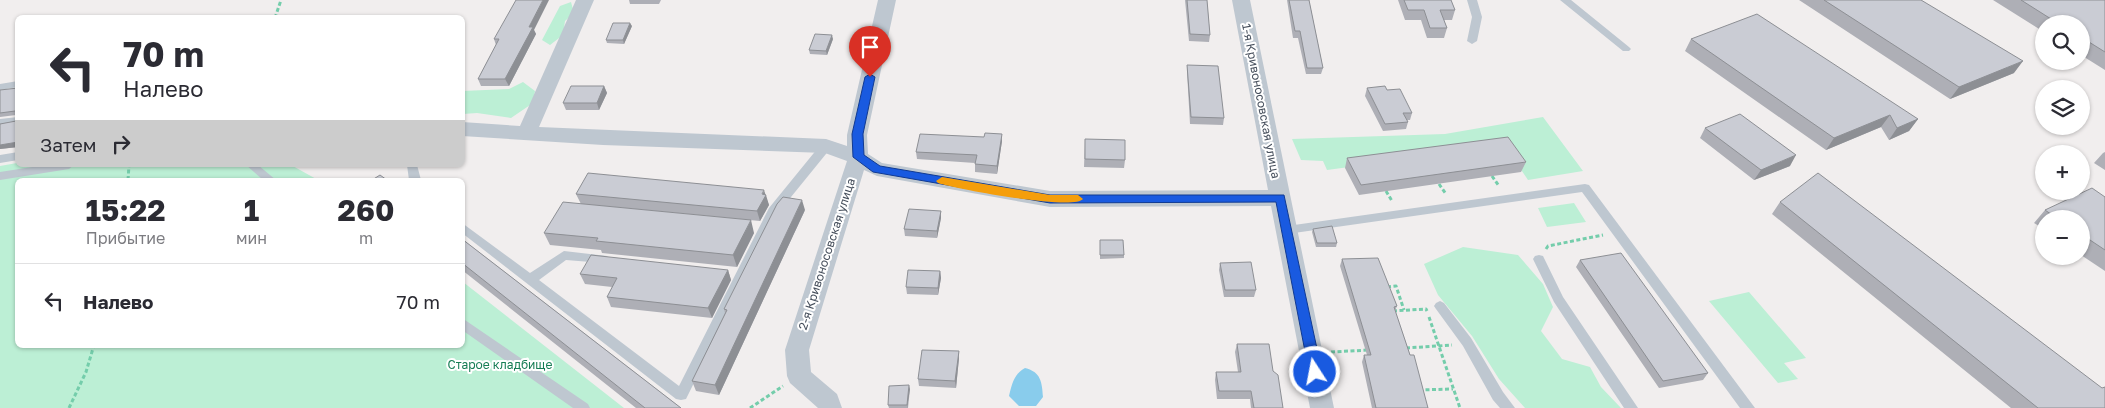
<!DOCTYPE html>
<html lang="ru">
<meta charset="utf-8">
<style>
body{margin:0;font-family:"Golos Text",sans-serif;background:#f7f7f7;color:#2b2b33;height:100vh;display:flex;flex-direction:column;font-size:19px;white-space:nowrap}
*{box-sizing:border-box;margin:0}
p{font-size:16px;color:#7c7c81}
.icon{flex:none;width:28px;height:28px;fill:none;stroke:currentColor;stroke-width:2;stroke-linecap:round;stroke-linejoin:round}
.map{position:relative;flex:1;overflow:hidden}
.side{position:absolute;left:15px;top:178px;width:450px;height:170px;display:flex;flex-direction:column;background:#fff;border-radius:8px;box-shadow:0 1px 4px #0004}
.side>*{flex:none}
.top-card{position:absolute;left:15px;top:15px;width:450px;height:152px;border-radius:8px;box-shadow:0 1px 4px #0004;background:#fff;color:#2b2b33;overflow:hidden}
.buttons{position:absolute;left:2035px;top:15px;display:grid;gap:10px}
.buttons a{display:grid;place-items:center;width:55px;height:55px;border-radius:50%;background:#fff;box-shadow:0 1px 4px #0004;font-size:25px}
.pin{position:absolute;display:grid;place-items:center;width:42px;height:42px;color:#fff;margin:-51px -21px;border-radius:50% 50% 50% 0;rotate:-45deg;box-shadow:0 0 5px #0007}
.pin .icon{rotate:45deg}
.me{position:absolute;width:55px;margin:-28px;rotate:349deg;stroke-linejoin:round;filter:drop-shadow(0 0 4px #0008)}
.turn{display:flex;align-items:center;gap:18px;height:105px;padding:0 25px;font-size:22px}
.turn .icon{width:65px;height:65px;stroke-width:2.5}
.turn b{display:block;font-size:35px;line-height:42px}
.then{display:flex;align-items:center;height:48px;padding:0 25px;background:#0003;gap:10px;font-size:19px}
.eta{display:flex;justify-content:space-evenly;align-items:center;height:85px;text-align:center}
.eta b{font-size:30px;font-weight:700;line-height:35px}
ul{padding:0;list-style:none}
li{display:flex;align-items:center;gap:15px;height:75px;padding:0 25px;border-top:1px solid #e1e1e2}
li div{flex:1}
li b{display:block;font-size:19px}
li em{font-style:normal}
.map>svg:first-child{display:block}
.green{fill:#bcefd5}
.water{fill:#89ccec}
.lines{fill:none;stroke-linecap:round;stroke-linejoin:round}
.path{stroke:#74cdab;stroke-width:3;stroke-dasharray:4 2.5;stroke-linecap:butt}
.service{fill:#bec7d0;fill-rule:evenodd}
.minor{fill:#bec7d0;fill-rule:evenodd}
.wall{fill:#aeafb6}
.shaded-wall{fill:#8d8f94}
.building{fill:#caccd4;stroke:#8d8f94}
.route{fill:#195ae0;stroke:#103a92}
.slow{fill:#f59e0b}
.labels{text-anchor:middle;stroke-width:4;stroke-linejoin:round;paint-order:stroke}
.street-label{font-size:12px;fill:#464f5c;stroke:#fff}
.park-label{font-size:12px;fill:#177d55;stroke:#fff}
</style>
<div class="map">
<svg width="2105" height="408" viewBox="0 0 2105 408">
<rect width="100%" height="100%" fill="#f1eeee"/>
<!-- green -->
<path class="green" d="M571 2 574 13 565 21 563 35 550 45 542 40 560 6Z
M523 82 535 91 533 103 511 118 477 113 463 114 462 91 509 89Z
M1543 117 1583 171 1528 180 1505 146 1327 170 1323 161 1301 160 1292 139 1445 134Z
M17 163 18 165H291L318 180H18V345H462L463 282 624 408H0V166Z
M1574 203 1586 222 1547 227 1538 208Z
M1463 247 1518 255 1543 284 1553 307 1541 331 1562 359 1590 367 1601 387 1621 408H1525L1499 379 1472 336 1438 295 1424 264Z
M1749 292 1806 358 1784 363 1798 379 1778 383 1709 301Z"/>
<!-- water -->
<path class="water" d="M1025 368C1041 372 1042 382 1043 397L1036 406H1019L1009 396C1012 384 1014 374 1025 368Z"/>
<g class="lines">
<!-- path -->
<path class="path" d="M275 18 281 0
M1492 176 1499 186
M128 180 129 165
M1439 184 1446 194
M1386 191 1392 201
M1546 249 1548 246 1603 235
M1387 287 1396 286 1404 310
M1393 311 1426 309 1427 311
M1429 317 1460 408
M1406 348 1452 345
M1331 352 1369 350
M1419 390 1453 389
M69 408 86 372 94 345
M750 408 783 386"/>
<!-- service -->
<path class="service" d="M1467 0H1477L1482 17 1477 41 1472 44 1467 41 1472 17Z
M1560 0H1571L1629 47 1631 49 1629 51H1623Z
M18 81V87L0 90V84Z
M18 117V124L0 127V119Z
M826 142 831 146 830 149 778 213 686 399 681 400 676 399 462 233V223L530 273 564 251 607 256 609 259 607 262 603 263 566 260 539 280 679 386 769 208 822 143Z
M18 152V160L0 163V155Z
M45 165H74L69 169 0 180V172Z
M246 165H258L276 180H263Z
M407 165H417L421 180H409Z
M1585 184 1589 185 1755 408H1740L1582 192 1287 234 1283 233 1281 230 1283 227 1287 226Z
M1539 255 1543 256 1563 297 1638 408H1624L1554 302 1533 259 1535 256Z
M1440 301 1444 303 1471 338 1503 392 1515 408H1500L1493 400 1463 346 1436 309 1434 306 1436 303Z
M462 318 588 404 590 408H573L462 330Z"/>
<!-- minor -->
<path class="minor" d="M576 0H594L539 127 826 139 847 146V135L878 0H896L867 135 868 154 882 163 1050 191 1268 190 1232 0H1250L1334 408H1310L1271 206 1050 207 877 176 864 170 809 350 811 372 837 394 842 408H818L790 383 787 376 785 350 847 161 825 153 603 145 462 136V122L520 126Z"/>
</g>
<!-- wall -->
<path class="wall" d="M629 0H661L659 4H630Z
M1185 0H1207L1210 35 1209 42 1189 41Z
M1287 0H1309L1323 68 1321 74H1306L1298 38H1293Z
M1398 0H1451L1455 10 1452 20H1444L1447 28 1444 38H1427L1421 20H1405Z
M1799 0H1921L2014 73 1950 99Z
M1993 0H2105V70L2081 55V24H2044V32Z
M632 26 624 44 607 43 606 40Z
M534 30 536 34 509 86H481L478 79 496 45 494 39Z
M833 39 827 55 810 54 809 50Z
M1691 39 1918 119 1909 131 1889 140 1881 127 1826 150 1685 51Z
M1187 65 1224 118 1223 125 1190 124 1187 72Z
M604 86 607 93 599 110H566L563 103Z
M18 88V147L0 149V124L16 121V115L0 117V90Z
M1367 88 1387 90 1412 113 1410 120H1407L1408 122 1406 129 1383 131 1365 96Z
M1705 128 1790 166 1754 180 1700 138Z
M1085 139 1125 160 1124 168 1084 167Z
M1002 141 997 174 975 172V163L917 159 916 152Z
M2105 152V170L2094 163 2103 153Z
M1347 158 1526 162 1521 172 1359 195 1345 168Z
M576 194 765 195 769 205 760 221 581 204Z
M2105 197V271L2081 255V219H2044V229L2034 223 2045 210Z
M1780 202 2105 408H2011L1772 214Z
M805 210 719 395 696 391 692 381 725 313 724 309Z
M941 211V218L937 238 905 236 904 229Z
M1313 229 1337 243 1336 247H1316L1312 232Z
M544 233H754L737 267 602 253 601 250 550 245Z
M462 239 681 408H636L462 270Z
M1100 244 1124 255V258L1100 259Z
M1342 259 1397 306 1395 311 1428 408H1372L1362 362 1364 355H1367L1340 266Z
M1580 260 1708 373 1703 380 1659 388 1576 267Z
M1220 263 1256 290 1254 297H1224L1219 270Z
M728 270 731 280 712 318 611 307 607 297 612 287 585 284 580 274Z
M940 271 941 278 938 295 907 294 906 287Z
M1237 344 1273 371 1283 408H1251L1250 399H1217L1215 380 1216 372H1238L1235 352Z
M959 351V358L956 388 919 386 918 379Z
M910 389 908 408H889L888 405Z"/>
<!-- shaded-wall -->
<path class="shaded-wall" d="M543 0H549L534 30 536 34 509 86 505 79 529 27Z
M630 23 632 26 624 44 623 40Z
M832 35 833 39 827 55 826 51Z
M2023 61 2014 73 1950 99 1959 87Z
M604 86 607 93 599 110 597 103Z
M1890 115 1881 127 1826 150 1834 138Z
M1918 119 1909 131 1889 140 1897 128Z
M1002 134V141L997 174V166Z
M18 142V147L0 149V145Z
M1796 155 1790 166 1754 180 1761 170Z
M764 190 766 196V195L769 205 760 221 757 211Z
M802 200 805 210 719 395 715 385Z
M941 211V218L937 238V231Z
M751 220 754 233 737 267 733 255Z
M728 270 731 280 712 318 708 308Z
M940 271 941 278 938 295V288Z
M959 351V358L956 388 955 381Z
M909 385 910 389 907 408V405Z"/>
<!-- building -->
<path class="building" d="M516 0H543L529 27H533L505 79H478L499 39H494Z
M1187 0H1207L1210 35 1190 34Z
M1289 0H1309L1323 68H1307L1300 31H1295Z
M1404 0H1451L1455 10H1440L1447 28H1430L1424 10H1408Z
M1824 0H1921L2023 61 1959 87Z
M2021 0H2105V52L2081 37V24H2059Z
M1757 14 1918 119 1897 128 1890 115 1834 138 1691 39Z
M613 23H630L623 40H606Z
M815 34 832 35 826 51 809 50Z
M1187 65 1218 66 1224 118 1191 117Z
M571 86H604L597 103H563Z
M1385 86 1387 90 1400 89 1412 113H1403L1408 122 1385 124 1367 88Z
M18 88V142L0 145V124L16 121 17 113 15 111 0 113V90Z
M1740 114 1796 155 1761 170 1705 128Z
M985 133 1002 134 997 166 975 164 977 155 916 152 920 134 984 137Z
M1508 137 1526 162 1361 185 1347 158Z
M1085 139 1125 140V160L1085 159Z
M588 173 764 190 762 194 766 195 757 211 576 194Z
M1818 173 2102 388 2105 387V408H2038L1780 202Z
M380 175 387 180H372Z
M2092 188 2105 197V250L2081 234V219H2058L2045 210Z
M783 197 802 200 715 385 692 381 727 310 724 309 777 204Z
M563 202 751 220 733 255 596 241 598 238 544 233Z
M909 209 941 211 937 231 904 229Z
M1332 226 1337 243H1317L1313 229Z
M462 239 681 408H645L462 263Z
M1100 240H1123L1124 255H1100Z
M1621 253 1708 373 1663 381 1580 260Z
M591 255 728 270 708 308 607 297 617 278 580 274Z
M1378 258 1397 306 1394 307 1410 355H1414L1428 408H1376L1364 355H1371L1342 259Z
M1251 262 1256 290H1225L1220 263Z
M908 270 940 271 938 288 906 287Z
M1237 344H1269L1273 371 1278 375 1283 408H1254L1251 391H1219L1216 372H1241Z
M922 350 959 351 955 381 918 379Z
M909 385 907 405H888L889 386Z"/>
<!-- route -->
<path class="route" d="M870 74 875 77 863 134 864 155 880 166 1050 195H1284L1322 372 1320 376 1315 378 1311 376 1309 372 1276 202 1050 203 873 172 853 157 852 134 865 77Z"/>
<!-- slow -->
<path class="slow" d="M942 177 1050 195H1078L1083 199C1074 211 956 189 938 183L936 181Z"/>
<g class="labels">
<!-- street labels -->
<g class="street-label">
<text transform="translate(1261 101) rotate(79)" y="4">1-я Кривоносовская улица</text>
<text transform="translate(827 254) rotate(-72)" y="4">2-я Кривоносовская улица</text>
</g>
<!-- park labels -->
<g class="park-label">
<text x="500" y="369">Старое кладбище</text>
</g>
</g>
</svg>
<div class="buttons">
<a><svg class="icon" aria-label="search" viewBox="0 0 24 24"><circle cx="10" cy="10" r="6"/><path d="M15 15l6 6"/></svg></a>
<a><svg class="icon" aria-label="layers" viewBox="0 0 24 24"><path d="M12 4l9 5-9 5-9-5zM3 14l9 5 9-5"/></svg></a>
<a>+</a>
<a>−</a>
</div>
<div class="pin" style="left:870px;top:77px;background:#d93025"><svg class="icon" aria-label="arrive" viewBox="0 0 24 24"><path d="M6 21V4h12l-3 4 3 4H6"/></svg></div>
<svg class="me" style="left:1315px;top:372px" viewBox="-20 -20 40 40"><circle r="17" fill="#195ae0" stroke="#fff" stroke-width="3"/><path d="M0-11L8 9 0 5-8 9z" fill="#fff"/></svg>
<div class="top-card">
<div class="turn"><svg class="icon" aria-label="left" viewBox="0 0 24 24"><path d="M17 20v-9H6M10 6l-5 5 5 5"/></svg><div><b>70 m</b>Налево</div></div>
<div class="then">Затем<svg class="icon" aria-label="right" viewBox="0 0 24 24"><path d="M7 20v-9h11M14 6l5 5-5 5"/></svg></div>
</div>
<section class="side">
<div class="eta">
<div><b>15:22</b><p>Прибытие</p></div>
<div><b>1</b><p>мин</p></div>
<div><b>260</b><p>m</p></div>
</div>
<ul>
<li><svg class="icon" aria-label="left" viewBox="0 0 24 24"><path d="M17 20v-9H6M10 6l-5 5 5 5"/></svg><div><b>Налево</b></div><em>70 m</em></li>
</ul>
</section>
</div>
